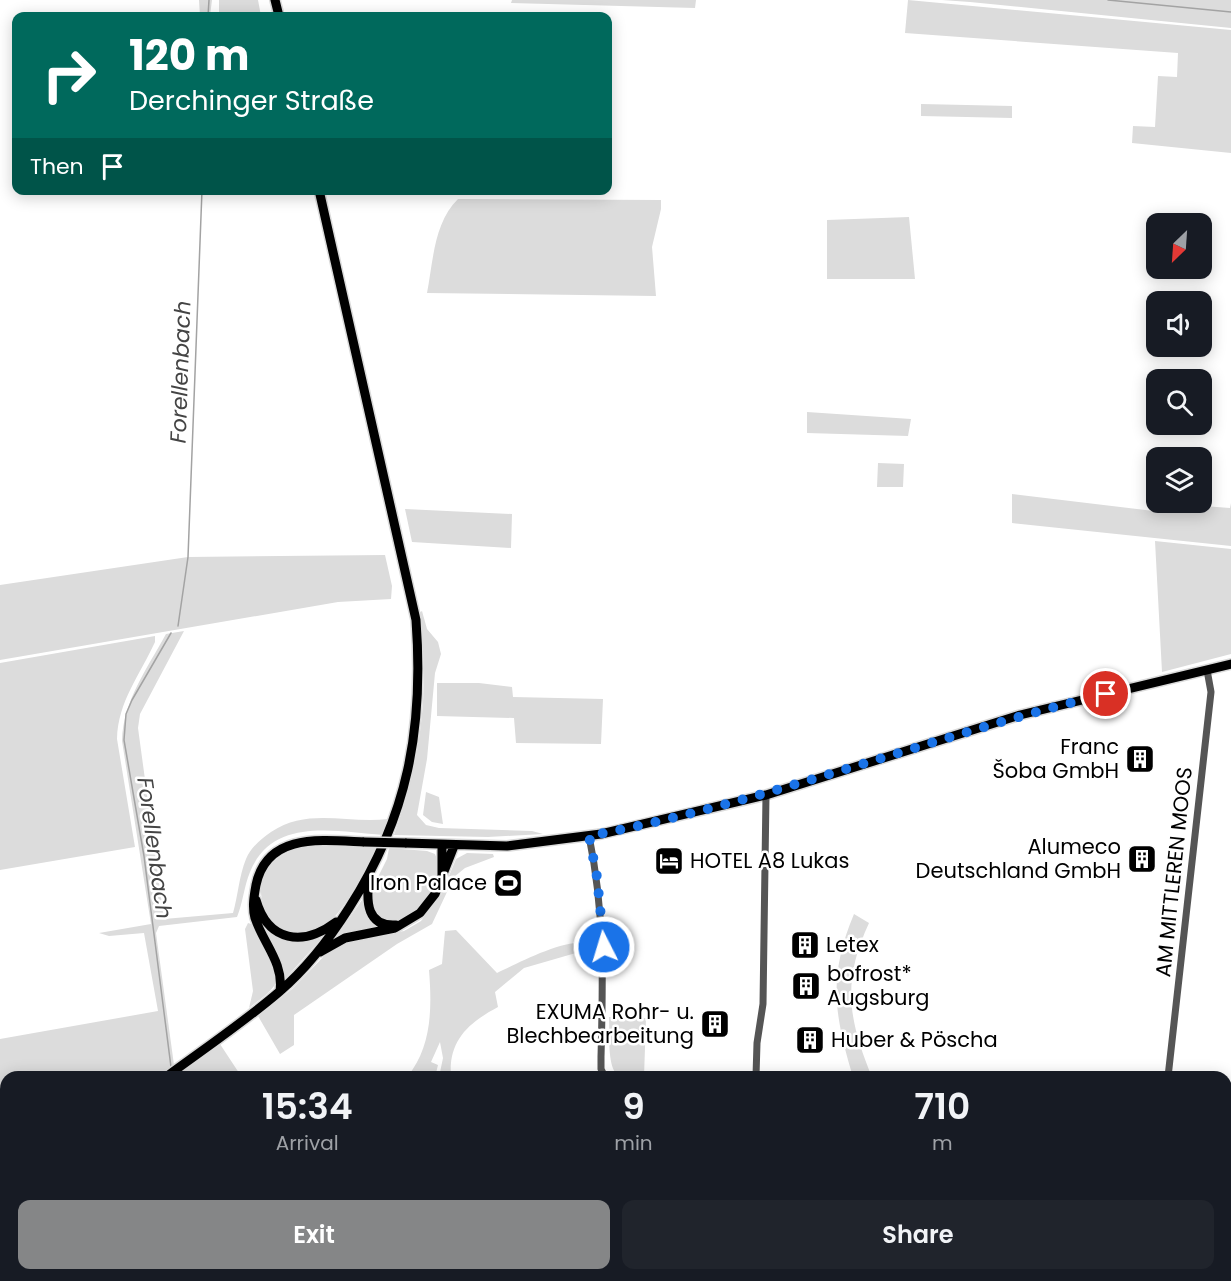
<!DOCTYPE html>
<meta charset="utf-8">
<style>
body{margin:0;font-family:Poppins,sans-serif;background:#20242c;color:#f1f3f6;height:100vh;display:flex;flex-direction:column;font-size:22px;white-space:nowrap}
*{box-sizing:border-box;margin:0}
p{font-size:20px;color:#9ea1a6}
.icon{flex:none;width:33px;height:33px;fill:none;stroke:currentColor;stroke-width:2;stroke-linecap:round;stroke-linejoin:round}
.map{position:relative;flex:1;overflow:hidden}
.details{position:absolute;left:0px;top:1071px;width:1232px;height:210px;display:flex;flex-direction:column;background:#171b24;border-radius:18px 18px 0 0;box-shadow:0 3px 15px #0003}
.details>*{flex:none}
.hud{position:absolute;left:12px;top:12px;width:600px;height:183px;border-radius:12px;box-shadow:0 3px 15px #0003;background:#00695c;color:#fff;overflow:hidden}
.needle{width:39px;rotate:205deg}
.fabs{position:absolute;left:1146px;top:213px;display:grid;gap:12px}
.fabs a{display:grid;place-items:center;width:66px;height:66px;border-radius:12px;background:#171b24;box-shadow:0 3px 15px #0003;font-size:30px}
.pin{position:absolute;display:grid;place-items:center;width:51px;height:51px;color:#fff;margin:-26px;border:3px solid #fff;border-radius:50%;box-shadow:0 2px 6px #0007}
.me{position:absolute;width:66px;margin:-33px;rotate:355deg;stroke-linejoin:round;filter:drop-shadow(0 0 4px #0008)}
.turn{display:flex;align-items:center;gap:21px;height:126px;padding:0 18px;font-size:27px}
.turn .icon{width:78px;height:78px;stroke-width:2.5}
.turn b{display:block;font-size:42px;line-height:51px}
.then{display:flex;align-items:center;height:57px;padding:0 18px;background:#0003;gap:12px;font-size:22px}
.eta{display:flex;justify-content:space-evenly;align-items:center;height:102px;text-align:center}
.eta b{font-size:36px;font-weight:600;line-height:42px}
.action{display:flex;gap:12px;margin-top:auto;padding:12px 18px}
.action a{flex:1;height:69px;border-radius:12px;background:#858687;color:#fff;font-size:24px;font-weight:600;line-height:69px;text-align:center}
.action a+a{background:#20242c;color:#f1f3f6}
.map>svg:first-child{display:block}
.green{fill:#dcdcdc}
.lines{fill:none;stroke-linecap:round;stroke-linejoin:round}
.stream{stroke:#a3a3a3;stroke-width:1.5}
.major-casing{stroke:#dbdbdb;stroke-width:12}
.minor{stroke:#555;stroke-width:7}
.major{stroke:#000;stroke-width:9}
.major-bridge-casing{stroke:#dbdbdb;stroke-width:12;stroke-linecap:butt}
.major-bridge{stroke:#000;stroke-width:9}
.route{stroke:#1a73e8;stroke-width:10;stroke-dasharray:0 18}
.labels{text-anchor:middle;stroke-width:5;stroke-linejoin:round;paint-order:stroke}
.poi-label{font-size:21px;fill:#000;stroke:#fff;text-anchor:end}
.street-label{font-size:21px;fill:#000;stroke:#fff}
.water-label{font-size:22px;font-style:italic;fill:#444;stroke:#fff}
</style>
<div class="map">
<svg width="1231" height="1281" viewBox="0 0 1231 1281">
<rect width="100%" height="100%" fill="#fff"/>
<!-- green -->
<path class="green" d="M199 0H212L210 16H200Z
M219 0H258L261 16H219Z
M512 0H696L695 8 511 3Z
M908 0 1231 30V153L1132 143 1133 126 1155 127 1158 76 1177 77 1178 53 905 33Z
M942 0H1231V28L970 2Z
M921 104 1012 106V118L921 116Z
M458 199 661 200V209L652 247 656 296 427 293C433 262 434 222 458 199Z
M909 217 915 279H827V220Z
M807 412 911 419 908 436 807 433Z
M878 463 904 464 903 487H877Z
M1012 494 1162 512 1164 503 1230 508 1231 503V546L1012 523Z
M405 509 512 514 511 548 412 542Z
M1155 541 1231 549V654L1162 672Z
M385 555 392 586 391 599 338 602 0 660V585L188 557Z
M422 611 427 629 438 642 441 654 435 673 427 759 417 815 426 825 439 828 532 831 543 834 488 837 394 835C420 763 431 690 419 613Z
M184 631 140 714 138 728 164 919 233 913C238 896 239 876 246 859 251 847 261 839 271 832 308 807 347 824 388 819L383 835C336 832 273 816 250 872 244 886 243 903 237 917L159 926 156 933 174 1065 157 1077H6V1177L0 1181V1039L158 1011 144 933 109 936 99 933 151 924 122 741C123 701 147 669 166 634Z
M155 636V642C140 675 118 701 117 739L135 847 0 870V663Z
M437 683H479L512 687 513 697 603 699 601 744 516 743 514 718 437 716Z
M426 792 439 797 443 824 432 822 423 815Z
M318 844 377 847C364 870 345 913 323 927 269 962 218 856 318 844Z
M389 848 427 851 435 854C450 887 403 941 372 911L371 891 387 859Z
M467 853 493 854 494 857 465 868 454 877 432 924 397 944 294 1015V1045L280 1054 258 1016 292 989 329 951 344 942 404 931 421 921 441 895 456 859Z
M362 900 369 920 384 928 357 931 334 940Z
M854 914 869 923C842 981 848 1019 872 1077H853C834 1014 828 976 854 914Z
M248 923 254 925C261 940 283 970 274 986 268 995 257 1001 249 1008L253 991 245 929Z
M262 924C281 941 298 945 322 938L284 980 283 967Z
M456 930 497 973C521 962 575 932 600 946L524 968 495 992 498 1007C468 1023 448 1041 451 1077H439L443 1058 440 1042 431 1062 438 1065 435 1077H407C432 1047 432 1008 429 970L442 964 445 931Z
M609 1017 646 1018 644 1077C637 1077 627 1079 620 1076 606 1072 610 1031 609 1017Z
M220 1044 241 1076 175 1077 179 1074Z
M6 1206V1275H143L142 1281H0V1211Z
M327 1275H421V1281H327Z
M422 1275H450V1281H422Z"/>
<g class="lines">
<!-- stream -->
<path class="stream" d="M1108 0 1231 12
M208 16 209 0
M178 626 188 557 202 190
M171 633 132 700 126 714 124 740 144 856 171 1067
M141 1281 142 1275"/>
<!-- major casing -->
<g class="major-casing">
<path id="major" d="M275 0 279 16
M405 843 507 846 601 834 766 795 1020 715 1231 664
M442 876V845
M369 880C366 902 367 927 396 925
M256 900C268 942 303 947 336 922
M320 952 345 938 395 928 420 913 435 894 454 846
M280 991C284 963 263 943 255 918 252 907 254 896 256 885 267 832 323 840 364 842
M166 1077C204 1049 244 1022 279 992 307 968 330 938 349 908 408 816 424 728 416 620L319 190
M0 1201 6 1197"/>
</g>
<!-- minor -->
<path class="minor" d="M589 836C605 914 603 979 601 1057V1069L605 1077
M756 1076 757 1043 763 1004 766 795
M1168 1077 1211 692 1207 670
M754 1281V1275
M954 1281 955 1275
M1147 1281V1275"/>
<!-- major -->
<use href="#major" class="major"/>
<!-- major-bridge casing -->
<g class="major-bridge-casing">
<path id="major-bridge" d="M364 842 405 843"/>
</g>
<!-- major-bridge -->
<use href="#major-bridge" class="major-bridge"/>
</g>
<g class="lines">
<!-- route -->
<path class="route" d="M604 947 597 877 589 836C765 803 932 736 1106 694"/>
</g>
<!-- icons -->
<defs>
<g id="building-square" transform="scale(1.5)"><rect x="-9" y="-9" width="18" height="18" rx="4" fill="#000" stroke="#fff"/><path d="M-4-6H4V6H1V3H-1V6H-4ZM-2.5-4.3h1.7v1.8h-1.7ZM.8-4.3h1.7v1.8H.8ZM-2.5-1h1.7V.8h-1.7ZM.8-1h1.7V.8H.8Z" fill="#fff"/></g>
<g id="hotel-square" transform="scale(1.5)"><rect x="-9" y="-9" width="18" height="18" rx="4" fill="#000" stroke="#fff"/><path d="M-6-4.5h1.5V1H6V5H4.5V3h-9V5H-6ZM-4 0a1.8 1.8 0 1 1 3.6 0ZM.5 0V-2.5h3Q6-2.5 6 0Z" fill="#fff"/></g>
<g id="stadium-square" transform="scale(1.5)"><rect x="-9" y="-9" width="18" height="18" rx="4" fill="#000" stroke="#fff"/><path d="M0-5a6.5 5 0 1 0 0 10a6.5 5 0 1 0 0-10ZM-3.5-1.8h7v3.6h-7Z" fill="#fff"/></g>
</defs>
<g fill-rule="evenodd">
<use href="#building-square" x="1140" y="759"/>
<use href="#building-square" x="1142" y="859"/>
<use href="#hotel-square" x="669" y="861"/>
<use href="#stadium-square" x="508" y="883"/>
<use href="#building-square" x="805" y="945"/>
<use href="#building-square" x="806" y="986"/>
<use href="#building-square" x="715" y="1024"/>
<use href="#building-square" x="810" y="1040"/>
</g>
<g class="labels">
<!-- poi labels -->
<g class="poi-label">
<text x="1119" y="754">Franc<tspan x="1119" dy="24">Šoba GmbH</tspan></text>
<text x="1121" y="854">Alumeco<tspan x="1121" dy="24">Deutschland GmbH</tspan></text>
<text x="690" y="868" text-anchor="start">HOTEL A8 Lukas</text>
<text x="487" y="890">Iron Palace</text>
<text x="826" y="952" text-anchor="start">Letex</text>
<text x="827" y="981" text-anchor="start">bofrost*<tspan x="827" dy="24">Augsburg</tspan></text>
<text x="694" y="1019">EXUMA Rohr- u.<tspan x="694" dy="24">Blechbearbeitung</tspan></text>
<text x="831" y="1047" text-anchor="start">Huber &amp; Pöscha</text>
</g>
<!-- street labels -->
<g class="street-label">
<text transform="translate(1174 872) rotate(-84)" y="7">AM MITTLEREN MOOS</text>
</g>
<!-- water labels -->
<g class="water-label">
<text transform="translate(180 372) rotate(-88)" y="8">Forellenbach</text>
<text transform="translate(155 848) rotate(82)" y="8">Forellenbach</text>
</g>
</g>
</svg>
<div class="fabs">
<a><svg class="needle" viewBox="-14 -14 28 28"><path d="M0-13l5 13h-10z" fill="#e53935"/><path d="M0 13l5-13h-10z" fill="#9ea1a6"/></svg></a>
<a><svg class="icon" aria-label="sound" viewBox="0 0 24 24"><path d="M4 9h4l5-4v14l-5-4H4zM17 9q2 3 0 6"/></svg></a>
<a><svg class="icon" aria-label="search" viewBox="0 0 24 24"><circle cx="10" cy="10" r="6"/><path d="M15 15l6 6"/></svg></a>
<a><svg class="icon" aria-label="layers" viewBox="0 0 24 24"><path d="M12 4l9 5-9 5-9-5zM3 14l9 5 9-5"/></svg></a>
</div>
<div class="pin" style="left:1106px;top:694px;background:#d93025"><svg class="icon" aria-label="arrive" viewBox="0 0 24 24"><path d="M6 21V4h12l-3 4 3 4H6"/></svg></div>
<svg class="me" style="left:604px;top:947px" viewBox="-20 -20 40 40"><circle r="17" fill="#1a73e8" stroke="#fff" stroke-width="3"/><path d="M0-11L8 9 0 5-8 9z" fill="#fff"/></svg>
<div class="hud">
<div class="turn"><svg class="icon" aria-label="right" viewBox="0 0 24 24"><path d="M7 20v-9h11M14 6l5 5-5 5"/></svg><div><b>120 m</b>Derchinger Straße</div></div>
<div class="then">Then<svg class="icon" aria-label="arrive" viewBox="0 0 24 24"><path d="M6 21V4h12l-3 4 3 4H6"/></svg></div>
</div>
<section class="details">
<div class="eta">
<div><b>15:34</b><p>Arrival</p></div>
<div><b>9</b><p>min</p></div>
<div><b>710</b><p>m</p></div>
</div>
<div class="action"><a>Exit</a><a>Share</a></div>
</section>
</div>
